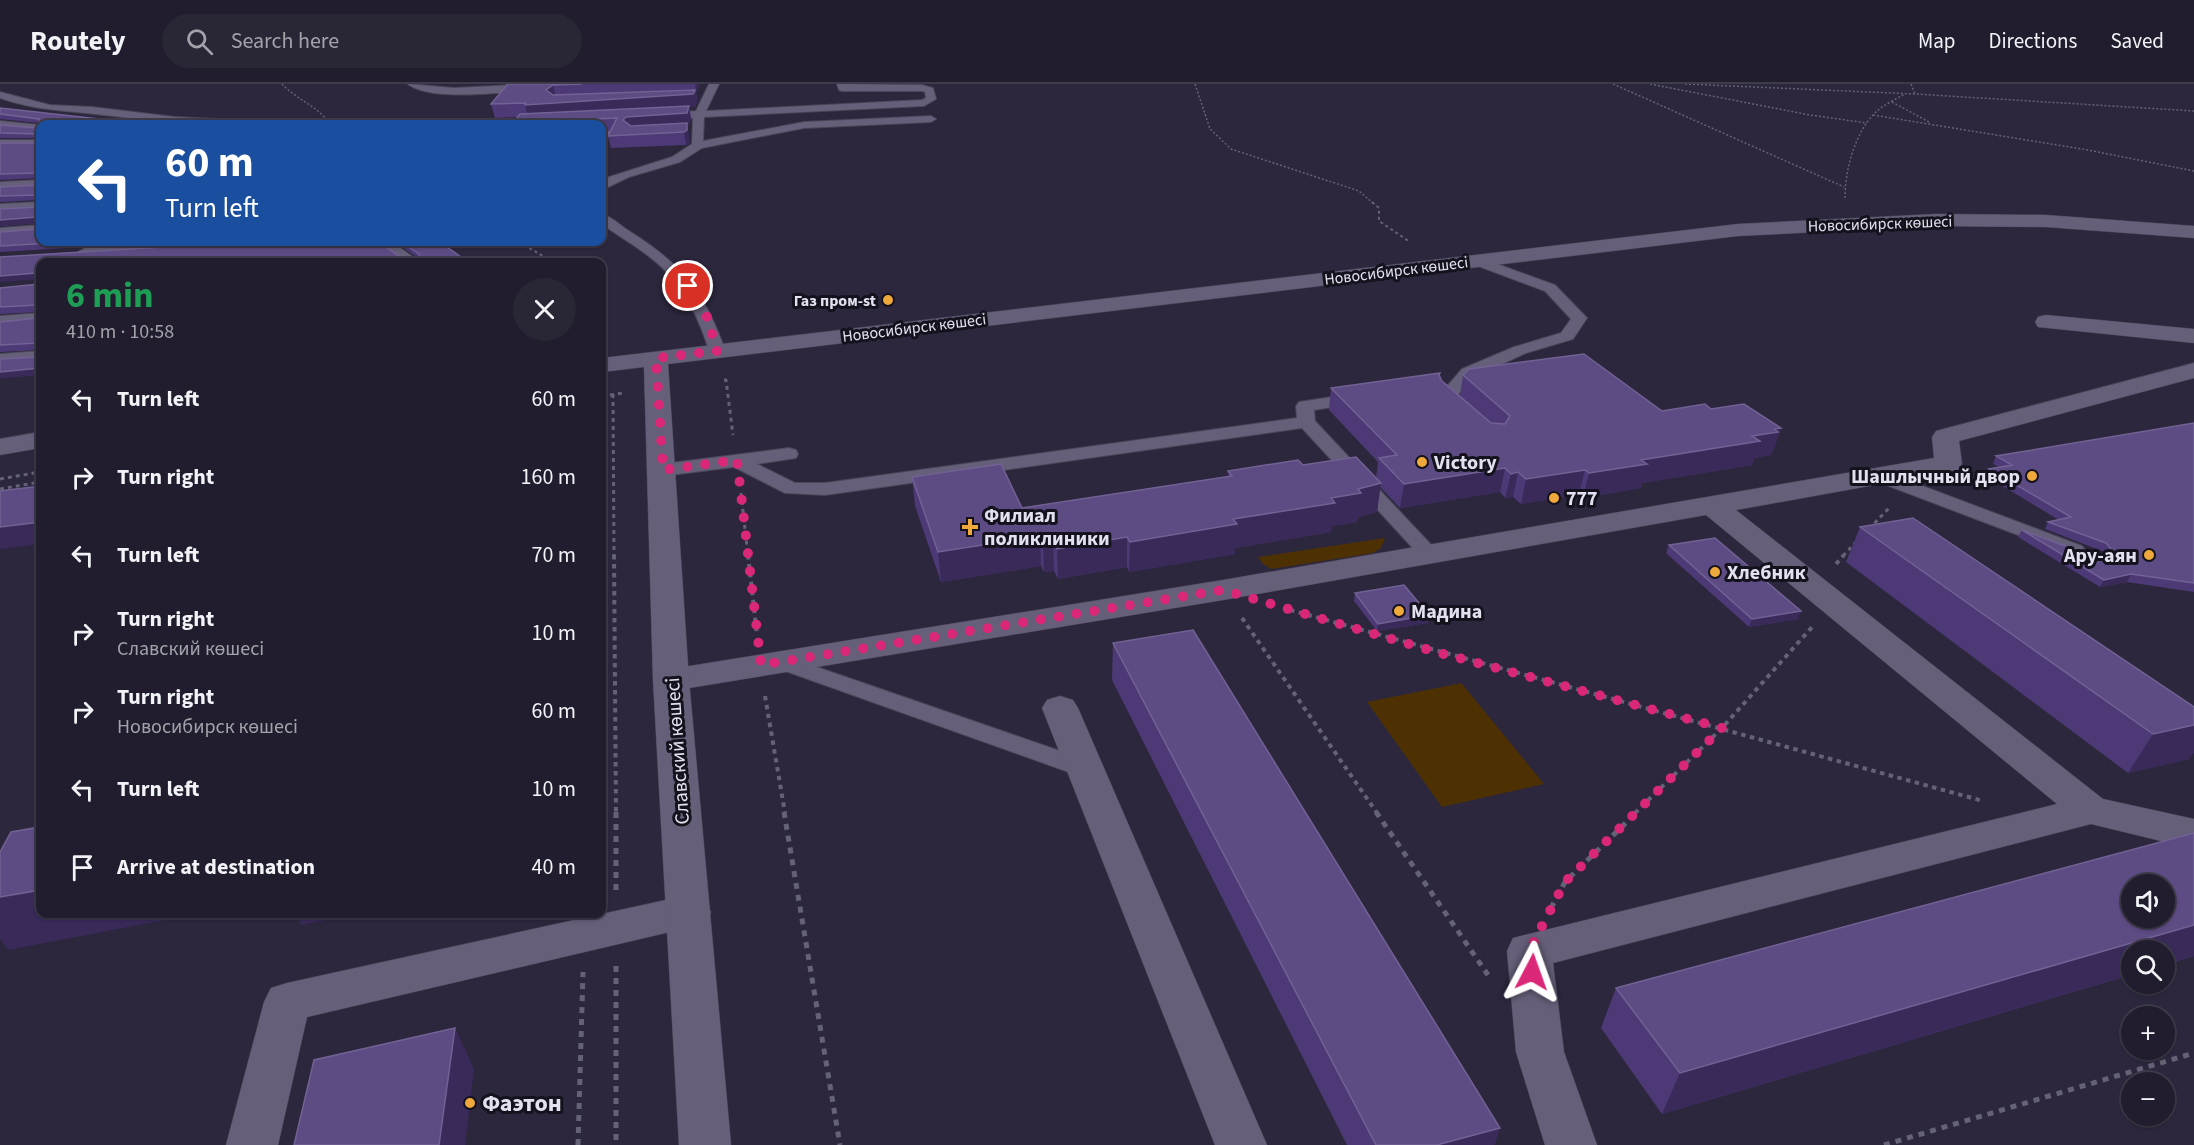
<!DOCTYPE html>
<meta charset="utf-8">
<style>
body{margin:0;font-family:"Source Sans 3",sans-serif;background:#292636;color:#f1f3f6;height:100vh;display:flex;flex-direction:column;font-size:22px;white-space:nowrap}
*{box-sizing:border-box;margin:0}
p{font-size:20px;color:#a2a2aa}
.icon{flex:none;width:33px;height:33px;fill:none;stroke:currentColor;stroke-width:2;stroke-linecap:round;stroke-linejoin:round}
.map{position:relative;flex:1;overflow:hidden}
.panel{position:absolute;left:36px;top:174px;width:570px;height:660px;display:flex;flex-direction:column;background:#211d2e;border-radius:12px;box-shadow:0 2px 4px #0004,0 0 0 2px #3e3b4a}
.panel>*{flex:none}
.hud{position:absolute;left:36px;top:36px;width:570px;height:126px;border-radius:12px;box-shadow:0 2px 4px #0004,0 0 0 2px #3e3b4a;background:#1a4fa0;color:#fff;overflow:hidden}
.fabs{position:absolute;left:2121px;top:790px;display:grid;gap:12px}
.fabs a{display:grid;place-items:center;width:54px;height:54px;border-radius:50%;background:#211d2e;box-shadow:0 2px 4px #0004,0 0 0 2px #3e3b4a;font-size:30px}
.pin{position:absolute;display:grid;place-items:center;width:51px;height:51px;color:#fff;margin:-26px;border:3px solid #fff;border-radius:50%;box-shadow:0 2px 6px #0007}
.me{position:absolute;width:66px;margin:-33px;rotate:4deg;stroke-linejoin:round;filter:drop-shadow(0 0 4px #0008)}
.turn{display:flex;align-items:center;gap:21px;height:126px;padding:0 30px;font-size:27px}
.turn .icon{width:78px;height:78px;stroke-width:2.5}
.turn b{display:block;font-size:42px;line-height:51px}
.round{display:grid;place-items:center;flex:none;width:63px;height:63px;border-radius:32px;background:#292636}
.summary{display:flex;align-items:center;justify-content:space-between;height:102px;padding:0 30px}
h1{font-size:36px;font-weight:700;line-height:45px;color:#1e9e55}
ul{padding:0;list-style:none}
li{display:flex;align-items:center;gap:18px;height:78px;padding:0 30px}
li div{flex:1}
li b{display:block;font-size:22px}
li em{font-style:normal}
header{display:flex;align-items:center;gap:36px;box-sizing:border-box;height:84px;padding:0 30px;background:#211d2e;border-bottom:2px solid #3e3b4a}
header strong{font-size:28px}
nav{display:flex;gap:33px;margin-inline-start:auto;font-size:21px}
.search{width:420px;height:54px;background:#292636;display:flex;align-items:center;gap:15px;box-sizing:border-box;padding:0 21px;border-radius:33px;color:#a2a2aa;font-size:22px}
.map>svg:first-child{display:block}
.green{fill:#4d3103}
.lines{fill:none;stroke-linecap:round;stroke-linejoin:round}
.lane-casing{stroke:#4b4559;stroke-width:2}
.street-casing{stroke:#4b4559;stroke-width:1}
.secondary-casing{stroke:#4b4559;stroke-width:1}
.path-far4{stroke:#666275;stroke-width:1.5;stroke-dasharray:2 2;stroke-linecap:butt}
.path-far3{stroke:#666275;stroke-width:2;stroke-dasharray:3 3;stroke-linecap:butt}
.path-far2{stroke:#666275;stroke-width:3;stroke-dasharray:4 4;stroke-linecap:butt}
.path-far1{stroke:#666275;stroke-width:4;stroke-dasharray:4.5 4.5;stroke-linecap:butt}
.path{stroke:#666275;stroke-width:5;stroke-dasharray:6 6;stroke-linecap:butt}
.lane{fill:#655f79;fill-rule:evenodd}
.street{fill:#655f79;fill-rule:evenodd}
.secondary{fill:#655f79;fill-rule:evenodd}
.wall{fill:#4c3976}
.shaded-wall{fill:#392a5a}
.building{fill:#5d4b83;stroke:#726294;stroke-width:1.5;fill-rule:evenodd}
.route{stroke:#db2777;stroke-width:10;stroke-dasharray:0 18}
.poi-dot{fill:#eea83c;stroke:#14121c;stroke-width:2}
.labels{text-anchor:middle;stroke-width:6;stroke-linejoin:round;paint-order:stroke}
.far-street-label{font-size:16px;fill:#e3e0ef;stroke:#14121c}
.far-poi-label{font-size:16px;font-weight:bold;fill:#e3e0ef;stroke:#14121c;text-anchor:end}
.poi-label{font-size:20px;font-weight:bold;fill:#e3e0ef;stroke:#14121c;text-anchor:start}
.street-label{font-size:20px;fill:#e3e0ef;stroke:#14121c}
.near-poi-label{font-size:24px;font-weight:bold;fill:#e3e0ef;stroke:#14121c;text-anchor:start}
</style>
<header>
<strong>Routely</strong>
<div class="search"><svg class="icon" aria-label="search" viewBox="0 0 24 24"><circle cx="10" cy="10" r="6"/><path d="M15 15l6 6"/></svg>Search here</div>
<nav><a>Map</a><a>Directions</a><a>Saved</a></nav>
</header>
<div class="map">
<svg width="2194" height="1061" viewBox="0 0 2194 1061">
<rect width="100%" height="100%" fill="#2c273d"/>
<!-- green -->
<path class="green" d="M1385 454 1381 464 1373 469 1271 485 1263 480 1258 473Z
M1462 599V600L1544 700 1442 723 1367 618Z"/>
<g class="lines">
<!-- lane casing -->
<g class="lane-casing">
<path id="lane" d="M408 0 454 4 534 0 539 3 534 6C505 8 430 18 408 0Z
M709 0H719L706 27 922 16 926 14 925 8 922 7H842L839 6 837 0 922 1 933 4 936 15 924 22 704 33 703 57 804 38 931 32 936 35 931 38 804 44 702 64 680 78 629 93 602 106V97L609 93 672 73 692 60 693 34 660 35 655 32 660 29 696 27Z
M0 8 50 21 92 23 175 33 256 37 261 40C207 46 150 36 95 30 60 26 34 26 0 14Z
M0 37 40 41V47L0 43Z
M639 46 644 49 643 51 602 53V47Z
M0 56H40V62H0Z
M40 96V104L0 106V98Z
M40 118V126L0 128V120Z
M602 130C612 133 621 142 629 147 681 179 705 209 725 266L723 269H711L709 266C697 229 682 198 651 174 635 161 618 152 602 140Z
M40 141V149L0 152V144Z
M191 158H257L250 162 85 172 78 168 85 164Z
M377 158H392L420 178H404Z
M1475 172 1555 201 1587 234 1573 255 1526 269 1474 293 1456 313 1470 327 1467 331C1455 334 1445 324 1437 314L1462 285 1514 263 1561 249 1571 235 1545 207 1470 179 1468 176Z
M40 229V238L0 242V232Z
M40 267V277L0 280V270Z
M1358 309 1364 310 1367 314 1364 318 1314 326 1315 337 1436 466 1440 470 1436 474 1429 476 1422 474 1302 344 825 411 785 409 734 383 663 392 656 390 653 386 656 382 663 380 789 364 796 366 798 370 796 374 757 380 795 399H825L1297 334 1296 322 1299 318Z
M1880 386 2082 462 2085 466 2082 470 2075 472 2068 470 1873 396 1870 392 1873 388Z
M782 571 1095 679 1099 685 1095 691 1086 694 1077 691 774 583 770 578 774 573Z"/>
</g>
<!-- street casing -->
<g class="street-casing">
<path id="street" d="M2046 231 2194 245V259L2038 243 2035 238 2038 233Z
M2194 279V294L1959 357 1962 380 1958 386 1736 426 2103 715 2194 735V765L2091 740 1553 879 1564 968 1597 1061H1545L1516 968 1507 867 1513 854 2057 720 1706 431 1223 516 671 607 659 604 653 596 659 588 671 585 1223 496 1934 374 1932 353 1936 347Z
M1060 612 1073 616 1078 624 1267 1061H1215L1042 624 1047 616Z
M689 811 704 816 711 828 704 840 307 933 278 1061H226L264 918 271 904 287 899Z"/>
</g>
<!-- secondary casing -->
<g class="secondary-casing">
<path id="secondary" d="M1937 130 2046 131 2194 142V154L2046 143 1937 142 1738 152 668 280 689 596 731 1061H679L653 596 644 283 602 288V274L1738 140Z
M40 348V364L0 371V355Z"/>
</g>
<!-- path-far4 -->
<path class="path-far4" d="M282 0C297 16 318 22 330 40
M1195 0 1210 45 1231 65 1359 107 1374 120
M1613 0 1844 103
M1650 0 1810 31 1867 39
M1685 0 1915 10 2194 27
M1911 0 1915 10
M1892 18 1929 38
M1873 31 2088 66 2194 87
M1845 114C1845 86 1855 47 1877 27 1885 20 1896 15 1905 10"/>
<!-- path-far3 -->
<path class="path-far3" d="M1372 118 1379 124V137L1410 158
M519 158 553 178"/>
<!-- path-far2 -->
<path class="path-far2" d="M724 296H726L733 351
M613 310 614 472
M602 312 624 309
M0 395 40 388
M0 405 40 398
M741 409 748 472
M1869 445 1891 422
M1843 472 1855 459"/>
<!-- path-far1 -->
<path class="path-far1" d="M614 471 616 729
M748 471 757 551
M1836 480 1844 471
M1290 526 1983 717
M1242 534 1377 729
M765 612 785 729
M1635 729 1722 644 1813 542"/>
<!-- path -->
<path class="path" d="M616 728V808
M784 728 840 1061
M1376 728 1488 891
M1551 824 1565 798 1637 728
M616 882V1061
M578 1061 583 888
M1884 1061 2194 969"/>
<!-- lane -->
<use href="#lane" class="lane"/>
<!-- street -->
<use href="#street" class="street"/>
<!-- secondary -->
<use href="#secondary" class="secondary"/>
</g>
<!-- wall -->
<path class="wall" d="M508 0H700L696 8 697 18 695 23H689L691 34 689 41H687L690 59 686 61 611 64 608 52 611 47H602V40H514L513 39 518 33 495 34 491 20Z
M0 24 126 39 40 158H166L0 168V148L39 145V139L0 142 37 123 40 121 39 116 0 118V103L38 101 40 99 39 94 0 96V59H38L40 57V54H0V41L38 44 40 42V39L0 35V36Z
M395 158H440L468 178H40V291L0 294 37 273 39 270V266L0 268V238L37 234 38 228 0 230V204L39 200V195L0 173 418 174Z
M1463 291 1662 327 1711 325 1781 344 1773 367 1772 368 1770 371 1754 374 1752 381 1642 399 1641 404 1583 414 1579 410 1521 420 1513 413 1505 414 1500 408 1400 424 1380 403 1377 428 1358 433 1357 438 1332 442 1331 448 1235 464V470L1129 488 1127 483 1058 495 1054 487 1044 488 1041 482 941 498 915 422 912 393 1022 424 1228 392V387L1303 381 1376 394 1378 378 1329 326 1331 304 1440 293 1442 297 1460 312Z
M2194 339V508L2127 498 2100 503 2018 453 2022 446 2098 474 2106 471 2102 467 2045 445 2048 438 2059 436 1986 392 1989 385 1999 383 1993 380 1996 372Z
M1860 443 2194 623V668L2189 675 2128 689 1846 478Z
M1669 461 1798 535 1749 543 1666 469Z
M1355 509 1429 531 1428 539 1377 547 1354 517Z
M1113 559 1500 1044 1494 1061H1347L1112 596Z
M2194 872 1662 1030 1601 944 1616 904Z"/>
<!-- shaded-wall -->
<path class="shaded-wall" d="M695 0H700L696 8Z
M553 1 556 14 546 6Z
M695 6 697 18 695 23H689L691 34 689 41H687L690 59 686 61 684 48 629 45 623 36 626 33 528 34 525 21Z
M37 133 40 139 0 142V136Z
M37 189 40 195 0 198V192Z
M40 284V291L0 294V288Z
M1781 344 1773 367 1772 368 1770 371 1754 374 1752 381 1642 399 1641 404 1583 414 1589 389 1641 376 1752 352 1774 345Z
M1505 384 1500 408 1400 424 1404 400Z
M1585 386 1579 410 1521 420 1526 395Z
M1518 388 1513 413 1505 414 1511 390Z
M1381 399 1377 428 1358 433 1357 438 1332 442 1331 448 1235 464V470L1129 488 1130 458 1331 414Z
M40 438V460L0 465V443Z
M1040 452 1041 482 941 498 938 468Z
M1127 453V483L1058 495 1057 465Z
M1053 457 1054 487 1044 488 1043 458Z
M2131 490 2127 498 2100 503 2104 496Z
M1801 527 1798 535 1749 543 1752 535Z
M1429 531 1428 539 1377 547 1378 540Z
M2194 641V668L2189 675 2128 689 2153 650Z
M40 806V830H196L8 866 0 855V813Z
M295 830H357L301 841Z
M2194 841V872L2164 880V867H2132V890L1662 1030 1680 989Z
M455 944 474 985 465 1061H439Z
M1500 1044 1494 1061H1437Z"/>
<!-- building -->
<path class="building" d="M508 0H582L553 1 546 6 553 11 695 6 693 10 525 21 526 19 491 20Z
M689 22 687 29 626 33 623 36 631 42 687 39V46L684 48 608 52 617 34 513 39 520 30Z
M0 24 145 40H40V158H70L0 162V148L39 145 40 135 37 133 0 136V125L37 123 40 121 39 111 0 112V103L38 101 40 99 39 89 0 90V59H38L40 57 39 50 0 49V41L38 44 40 42 39 35 0 30Z
M248 158H379L401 174H420L419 170 401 158H440L468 178H40V284L0 288V275L37 273 39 270 38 259 0 261V238L37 234 38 221 0 223V204L39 200V191L37 189 0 192V173Z
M1584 270 1662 327 1705 320 1711 325 1744 320 1781 344 1774 345 1778 348 1752 352 1760 357 1641 376 1647 380 1589 389 1585 386 1526 395 1518 388 1511 390 1505 384 1404 400 1379 374 1397 371 1331 304 1440 289 1439 291 1442 297 1491 339 1505 340 1510 332 1463 291 1469 285Z
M2194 339V499L2131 490 2104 496 2022 446 2098 474 2107 471 2111 465 2106 459 2048 438 2071 433 1989 385 2012 381 1996 372Z
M1356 373 1381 399 1358 405 1361 409 1331 414 1335 419 1233 435 1237 440 1130 458 1127 453 1057 465 1053 457 1043 458 1040 452 938 468 912 393 1001 380 1022 424 1232 392 1228 387 1298 376 1303 381Z
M40 402V438L0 443V407Z
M1913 434 2194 623V641L2153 650 1860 443Z
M1715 454 1801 527 1752 535 1669 461Z
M1404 501 1429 531 1378 540 1355 509Z
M1193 546 1500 1044 1437 1061H1376L1113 559Z
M40 743V806L0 813V768L11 748Z
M2194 749V841L1680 989 1616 904ZM2132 801H2164V834H2132Z
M455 944 439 1061H294L314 976Z"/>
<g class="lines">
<!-- route -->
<path class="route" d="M688 202 707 233 717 267 656 274 663 386 737 376 761 581 1223 506 1436 568 1722 644 1565 798 1529 867 1532 888"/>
</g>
<!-- markers -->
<g class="poi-dot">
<circle cx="888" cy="216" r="6"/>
<circle cx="1422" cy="378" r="6"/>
<circle cx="2032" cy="392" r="6"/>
<circle cx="1554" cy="414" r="6"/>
<path d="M967 434h6v6h6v6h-6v6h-6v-6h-6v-6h6z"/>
<circle cx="2149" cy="471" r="6"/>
<circle cx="1715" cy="488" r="6"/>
<circle cx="1399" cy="527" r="6"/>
<circle cx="470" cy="1019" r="6"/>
</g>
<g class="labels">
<!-- far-street labels -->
<g class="far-street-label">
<text transform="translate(1880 139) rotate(-2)" y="6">Новосибирск көшесі</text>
<text transform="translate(1396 186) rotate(-7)" y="6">Новосибирск көшесі</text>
<text transform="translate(914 243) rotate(-7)" y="6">Новосибирск көшесі</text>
</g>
<!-- far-poi labels -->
<g class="far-poi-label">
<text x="876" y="222">Газ пром-st</text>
</g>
<!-- poi labels -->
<g class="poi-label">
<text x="1434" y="385">Victory</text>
<text x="2020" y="399" text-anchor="end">Шашлычный двор</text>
<text x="1566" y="421">777</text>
<text x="984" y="438">Филиал<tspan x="984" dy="23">поликлиники</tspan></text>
<text x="2137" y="478" text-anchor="end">Ару-аян</text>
<text x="1727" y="495">Хлебник</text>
<text x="1411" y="534">Мадина</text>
</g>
<!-- street labels -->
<g class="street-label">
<text transform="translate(677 667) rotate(-94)" y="7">Славский көшесі</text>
</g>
<!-- near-poi labels -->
<g class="near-poi-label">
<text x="482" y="1027">Фаэтон</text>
</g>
</g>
</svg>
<div class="fabs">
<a><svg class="icon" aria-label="sound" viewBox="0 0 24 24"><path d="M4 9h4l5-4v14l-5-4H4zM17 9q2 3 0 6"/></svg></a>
<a><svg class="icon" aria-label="search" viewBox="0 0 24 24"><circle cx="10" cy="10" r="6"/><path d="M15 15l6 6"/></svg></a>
<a>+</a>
<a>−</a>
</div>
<div class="pin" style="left:688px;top:202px;background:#d93025"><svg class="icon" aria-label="arrive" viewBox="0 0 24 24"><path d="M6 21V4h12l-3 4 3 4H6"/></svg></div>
<svg class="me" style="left:1532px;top:888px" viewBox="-20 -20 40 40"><path d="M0-17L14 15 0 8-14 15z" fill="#db2777" stroke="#fff" stroke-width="4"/></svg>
<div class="hud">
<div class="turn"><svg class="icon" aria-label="left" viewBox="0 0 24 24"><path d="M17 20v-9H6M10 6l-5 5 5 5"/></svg><div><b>60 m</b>Turn left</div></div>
</div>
<section class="panel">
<div class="summary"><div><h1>6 min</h1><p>410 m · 10:58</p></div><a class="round"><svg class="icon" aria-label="close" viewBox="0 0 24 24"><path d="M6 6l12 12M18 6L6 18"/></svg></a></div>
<ul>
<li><svg class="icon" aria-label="left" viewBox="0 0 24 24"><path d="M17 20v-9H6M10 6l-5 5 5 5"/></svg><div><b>Turn left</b></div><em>60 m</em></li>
<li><svg class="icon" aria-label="right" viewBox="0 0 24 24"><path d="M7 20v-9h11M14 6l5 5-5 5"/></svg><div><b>Turn right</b></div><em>160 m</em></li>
<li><svg class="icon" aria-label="left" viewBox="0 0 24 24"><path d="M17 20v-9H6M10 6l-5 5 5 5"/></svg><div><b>Turn left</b></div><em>70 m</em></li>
<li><svg class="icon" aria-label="right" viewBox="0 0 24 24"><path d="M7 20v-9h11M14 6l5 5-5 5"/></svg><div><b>Turn right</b><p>Славский көшесі</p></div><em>10 m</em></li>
<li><svg class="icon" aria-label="right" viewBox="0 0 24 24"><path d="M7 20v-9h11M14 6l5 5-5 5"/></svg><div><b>Turn right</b><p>Новосибирск көшесі</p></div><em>60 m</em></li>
<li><svg class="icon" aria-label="left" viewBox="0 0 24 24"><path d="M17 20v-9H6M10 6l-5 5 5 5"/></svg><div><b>Turn left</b></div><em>10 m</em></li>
<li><svg class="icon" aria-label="arrive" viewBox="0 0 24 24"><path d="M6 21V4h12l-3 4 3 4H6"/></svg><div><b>Arrive at destination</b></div><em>40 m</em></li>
</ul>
</section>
</div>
